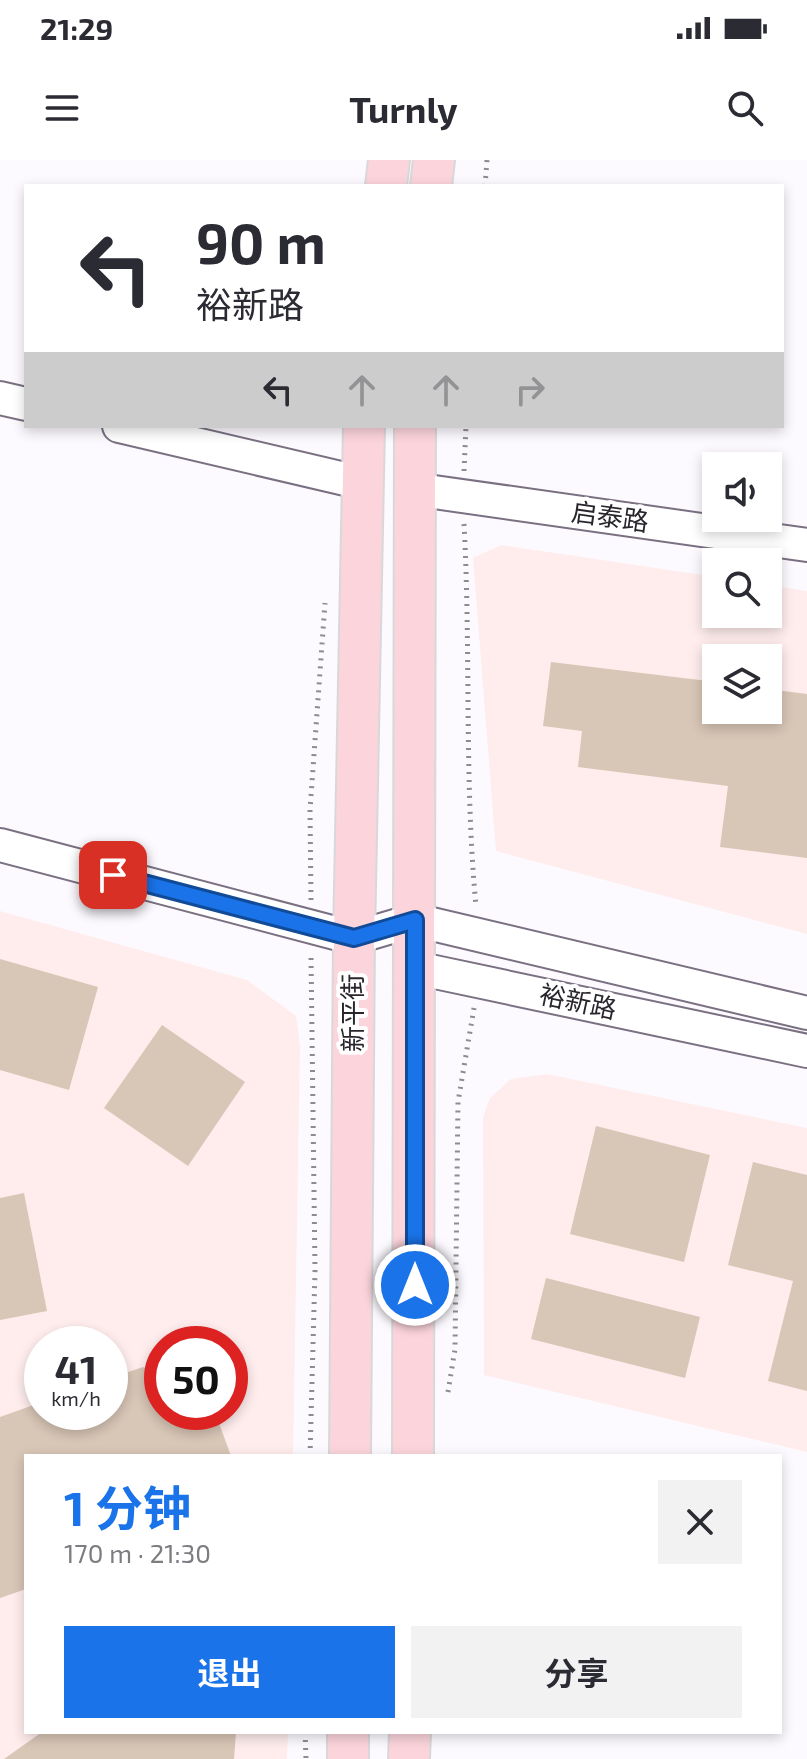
<!DOCTYPE html>
<html lang="zh">
<meta charset="utf-8">
<style>
body{margin:0;font-family:"Exo 2","Noto Sans SC",sans-serif;background:#f2f2f3;color:#2b2b33;height:100vh;display:flex;flex-direction:column;font-size:30px;white-space:nowrap}
*{box-sizing:border-box;margin:0}
p{font-size:26px;color:#7c7c81}
.icon{flex:none;width:44px;height:44px;fill:none;stroke:currentColor;stroke-width:2;stroke-linecap:round;stroke-linejoin:round}
.map{position:relative;flex:1;overflow:hidden}
.side{position:absolute;left:24px;top:1294px;width:758px;height:280px;display:flex;flex-direction:column;background:#fff;border-radius:0px;box-shadow:0 4px 12px #0003}
.side>*{flex:none}
.banner{position:absolute;left:24px;top:24px;width:760px;height:244px;border-radius:0px;box-shadow:0 4px 12px #0003;background:#fff;color:#2b2b33;overflow:hidden}
.tools{position:absolute;left:702px;top:292px;display:grid;gap:16px}
.tools a{display:grid;place-items:center;width:80px;height:80px;border-radius:0px;background:#fff;box-shadow:0 4px 12px #0003;font-size:40px}
.speed{position:absolute;left:24px;top:1166px;display:flex;gap:16px;font-size:40px;font-weight:700;text-align:center}
.speed>*{display:grid;place-content:center;width:104px;height:104px;border-radius:50%;background:#fff;box-shadow:0 4px 12px #0003;line-height:1}
.speed small{font-size:20px;font-weight:400}
.speed .limit{border:12px solid #d22;background:#fff;color:#111}
.pin{position:absolute;display:grid;place-items:center;width:68px;height:68px;color:#fff;margin:-34px;border-radius:16px;box-shadow:0 4px 12px #0006}
.me{position:absolute;width:88px;margin:-44px;rotate:0deg;stroke-linejoin:round;filter:drop-shadow(0 0 6px #0008)}
.turn{display:flex;align-items:center;gap:28px;height:168px;padding:0 40px;font-size:36px}
.turn .icon{width:104px;height:104px;stroke-width:2.5}
.turn b{display:block;font-size:56px;line-height:68px}
.lanes{display:flex;align-items:center;height:76px;padding:0 40px;background:#0003;justify-content:center;gap:40px;direction:ltr}
.lanes .off{opacity:.35}
.round{display:grid;place-items:center;flex:none;width:84px;height:84px;border-radius:0px;background:#f2f2f3}
.summary{display:flex;align-items:center;justify-content:space-between;height:136px;padding:0 40px}
h1{font-size:48px;font-weight:700;line-height:60px;color:#1a73e8}
.button{display:flex;gap:16px;margin-top:auto;padding:16px 40px}
.button a{flex:1;height:92px;border-radius:0px;background:#1a73e8;color:#fff;font-size:32px;font-weight:700;line-height:92px;text-align:center}
.button a+a{background:#f2f2f3;color:#2b2b33}
.status{display:flex;justify-content:space-between;align-items:center;height:56px;padding:0 40px;background:#fff;direction:ltr}
.status svg{height:22px;fill:currentColor}
header{display:flex;justify-content:space-between;align-items:center;height:104px;padding:0 40px;background:#fff;font-size:36px;font-weight:700}
.map>svg:first-child{display:block}
.commercial{fill:#feedec;fill-rule:evenodd}
.building{fill:#d8c6b6}
.lines{fill:none;stroke-linecap:round;stroke-linejoin:round}
.minor-casing{stroke:#7a7082;stroke-width:36}
.major-casing{stroke:#d8d8d9;stroke-width:44}
.path{stroke:#8d8a90;stroke-width:5;stroke-dasharray:2 6;stroke-linecap:butt}
.minor{stroke:#fff;stroke-width:32}
.major{stroke:#fcd4dc;stroke-width:40}
.route-casing{stroke:#114b97;stroke-width:20}
.route{stroke:#1a73e8;stroke-width:14}
.labels{text-anchor:middle;stroke-width:8;stroke-linejoin:round;paint-order:stroke}
.street-label{font-size:26px;fill:#29252c;stroke:#fff}
</style>
<div class="status"><b>21:29</b><svg viewBox="0 0 49 12"><path d="M0 12V9h3v3zM5 12V6h3v6zM10 12V3h3v9zM15 12V0h3v12zM26 1h20v11H26zM47 4h2v5h-2z"/></svg></div>
<header><svg class="icon" aria-label="menu" viewBox="0 0 24 24"><path d="M4 6h16M4 12h16M4 18h16"/></svg>Turnly<svg class="icon" aria-label="search" viewBox="0 0 24 24"><circle cx="10" cy="10" r="6"/><path d="M15 15l6 6"/></svg></header>
<div class="map">
<svg width="807" height="1599" viewBox="0 0 807 1599">
<rect width="100%" height="100%" fill="#fdfaff"/>
<!-- commercial -->
<path class="commercial" d="M501 385 716 417V454H768V425L807 431V774L496 691 473 398ZM716 498H768V550H716Z
M0 751 247 820 296 856 300 887 293 1296H26V1572H288L287 1599H0ZM42 1184H110V1252H42ZM162 1184H230V1252H162Z
M547 914 807 968V1292L484 1215 483 957 490 938 511 919Z"/>
<!-- building -->
<path class="building" d="M551 502 716 522V550H768V529L807 534V698L720 687 728 626 578 607 582 571 543 566Z
M0 799 98 827 69 930 0 910Z
M162 865 245 922 188 1006 104 948Z
M596 966 710 995 684 1102 570 1074Z
M753 1002 807 1015V1231L768 1221 793 1121 728 1105Z
M24 1033 47 1151 0 1160V1038Z
M546 1118 700 1157 685 1218 531 1179Z
M143 1207 162 1219V1252H215L231 1296H26V1429L0 1438V1257L42 1242V1252H110V1218Z
M42 1572H236L234 1599H4Z"/>
<g class="lines">
<!-- minor casing -->
<g class="minor-casing">
<path id="minor" d="M0 238 26 244
M119 266 362 323
M413 329 807 385
M0 685 354 778 415 760 807 853
M416 808 807 891"/>
</g>
<!-- major casing -->
<g class="major-casing">
<path id="major" d="M386 26 389 0
M431 26 434 0
M350 1296 354 778 364 266
M413 1296 415 266
M348 1599V1572
M409 1599 410 1572"/>
</g>
<!-- path -->
<path class="path" d="M485 26 487 0
M464 311 466 266
M464 364C471 492 464 619 476 746
M311 740 310 650 325 443
M448 1232 455 1189 458 942 474 848
M310 1296 315 1111 311 794
M305 1572 306 1599"/>
<!-- minor -->
<use href="#minor" class="minor"/>
<!-- major -->
<use href="#major" class="major"/>
</g>
<g class="lines">
<!-- route casing -->
<g class="route-casing">
<path id="route" d="M113 715 354 778 415 760V1125"/>
</g>
<!-- route -->
<use href="#route" class="route"/>
</g>
<g class="labels">
<!-- street labels -->
<g class="street-label">
<text transform="translate(610 357) rotate(8)" y="9">启泰路</text>
<text transform="translate(578 842) rotate(12)" y="9">裕新路</text>
<text transform="translate(353 853) rotate(-90)" y="9">新平街</text>
</g>
</g>
</svg>
<div class="tools">
<a><svg class="icon" aria-label="sound" viewBox="0 0 24 24"><path d="M4 9h4l5-4v14l-5-4H4zM17 9q2 3 0 6"/></svg></a>
<a><svg class="icon" aria-label="search" viewBox="0 0 24 24"><circle cx="10" cy="10" r="6"/><path d="M15 15l6 6"/></svg></a>
<a><svg class="icon" aria-label="layers" viewBox="0 0 24 24"><path d="M12 4l9 5-9 5-9-5zM3 14l9 5 9-5"/></svg></a>
</div>
<div class="speed"><div>41<small>km/h</small></div><div class="limit">50</div></div>
<div class="pin" style="left:113px;top:715px;background:#d93025"><svg class="icon" aria-label="arrive" viewBox="0 0 24 24"><path d="M6 21V4h12l-3 4 3 4H6"/></svg></div>
<svg class="me" style="left:415px;top:1125px" viewBox="-20 -20 40 40"><circle r="17" fill="#1a73e8" stroke="#fff" stroke-width="3"/><path d="M0-11L8 9 0 5-8 9z" fill="#fff"/></svg>
<div class="banner">
<div class="turn"><svg class="icon" aria-label="left" viewBox="0 0 24 24"><path d="M17 20v-9H6M10 6l-5 5 5 5"/></svg><div><b>90 m</b>裕新路</div></div>
<div class="lanes"><svg class="icon" aria-label="left" viewBox="0 0 24 24"><path d="M17 20v-9H6M10 6l-5 5 5 5"/></svg><svg class="icon off" aria-label="ahead" viewBox="0 0 24 24"><path d="M12 20V5M6 11l6-6 6 6"/></svg><svg class="icon off" aria-label="ahead" viewBox="0 0 24 24"><path d="M12 20V5M6 11l6-6 6 6"/></svg><svg class="icon off" aria-label="right" viewBox="0 0 24 24"><path d="M7 20v-9h11M14 6l5 5-5 5"/></svg></div>
</div>
<section class="side">
<div class="summary"><div><h1>1 分钟</h1><p>170 m · 21:30</p></div><a class="round"><svg class="icon" aria-label="close" viewBox="0 0 24 24"><path d="M6 6l12 12M18 6L6 18"/></svg></a></div>
<div class="button"><a>退出</a><a>分享</a></div>
</section>
</div>
